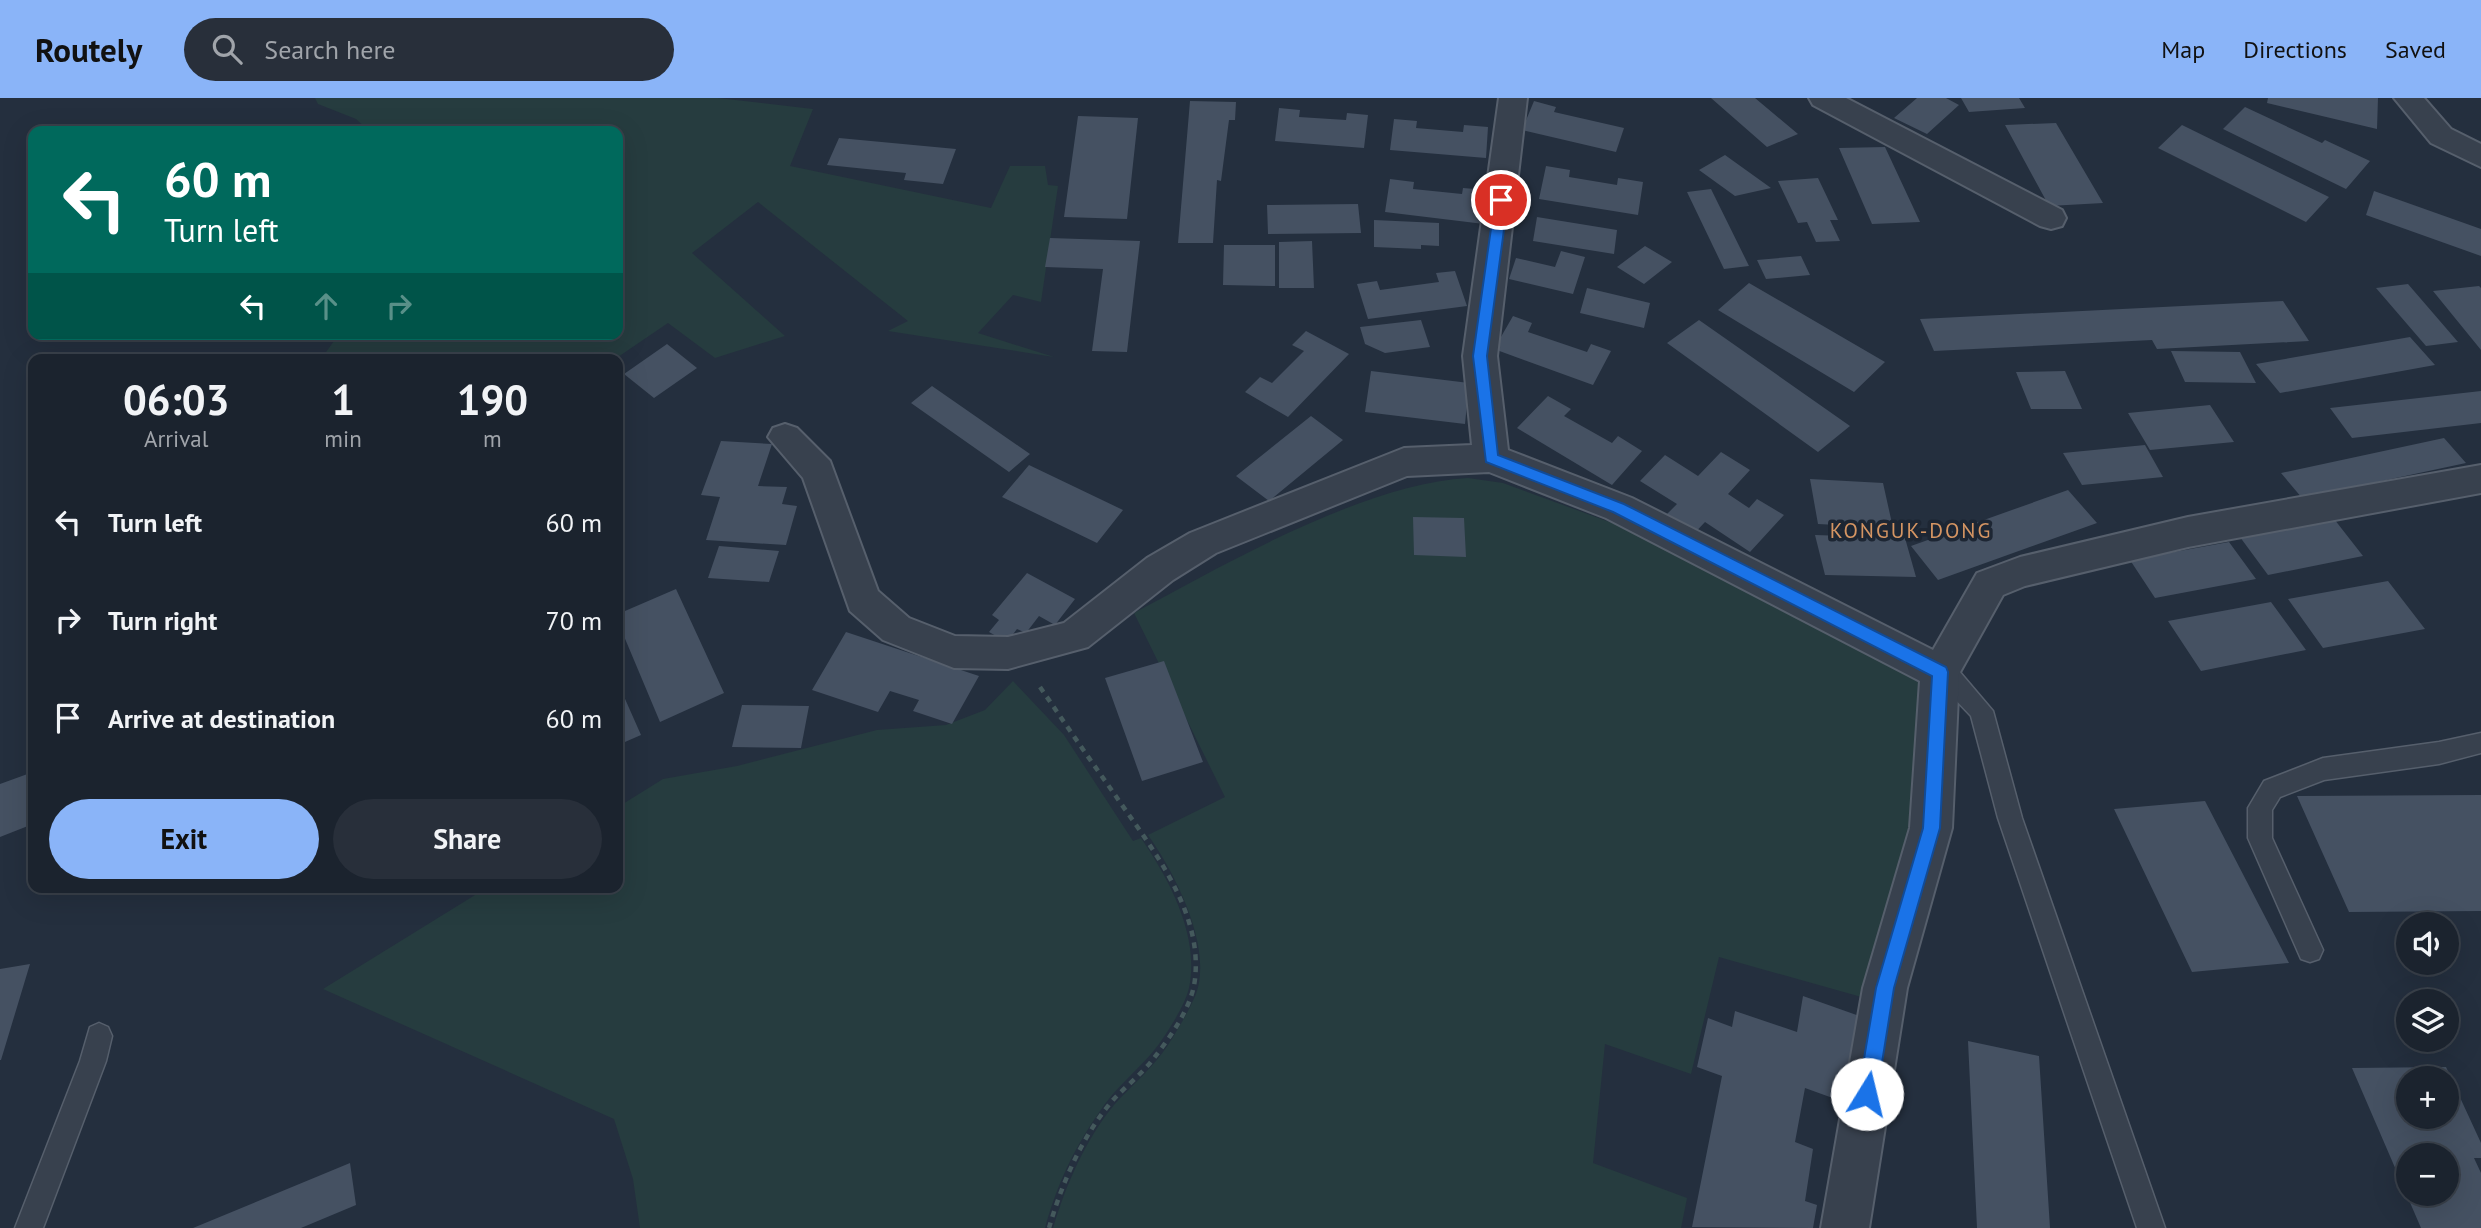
<!DOCTYPE html>
<meta charset="utf-8">
<style>
body{margin:0;font-family:"PT Sans",sans-serif;background:#282f3a;color:#f1f3f6;height:100vh;display:flex;flex-direction:column;font-size:26px;white-space:nowrap}
*{box-sizing:border-box;margin:0}
p{font-size:23px;color:#a0a4aa}
.icon{flex:none;width:38px;height:38px;fill:none;stroke:currentColor;stroke-width:2;stroke-linecap:round;stroke-linejoin:round}
.map{position:relative;flex:1;overflow:hidden}
.panel{position:absolute;left:28px;top:256px;width:595px;height:539px;display:flex;flex-direction:column;background:#1b232e;border-radius:14px;box-shadow:0 7px 28px #0002,0 0 0 2px #39404a}
.panel>*{flex:none}
.banner{position:absolute;left:28px;top:28px;width:595px;height:214px;border-radius:14px;box-shadow:0 7px 28px #0002,0 0 0 2px #39404a;background:#00695c;color:#fff;overflow:hidden}
.tools{position:absolute;left:2396px;top:814px;display:grid;gap:14px}
.tools a{display:grid;place-items:center;width:63px;height:63px;border-radius:50%;background:#1b232e;box-shadow:0 7px 28px #0002,0 0 0 2px #39404a;font-size:35px}
.pin{position:absolute;display:grid;place-items:center;width:60px;height:60px;color:#fff;margin:-30px;border:4px solid #fff;border-radius:50%;box-shadow:0 2px 7px #0007}
.me{position:absolute;width:77px;margin:-38px;rotate:9deg;stroke-linejoin:round;filter:drop-shadow(0 0 5px #0008)}
.turn{display:flex;align-items:center;gap:24px;height:147px;padding:0 21px;font-size:32px}
.turn .icon{width:91px;height:91px;stroke-width:2.5}
.turn b{display:block;font-size:49px;line-height:60px}
.lanes{display:flex;align-items:center;height:66px;padding:0 21px;background:#0003;justify-content:center;gap:35px;direction:ltr}
.lanes .off{opacity:.35}
.eta{display:flex;justify-content:space-evenly;align-items:center;height:119px;text-align:center}
.eta b{font-size:42px;font-weight:800;line-height:49px}
.button{display:flex;gap:14px;margin-top:auto;padding:14px 21px}
.button a{flex:1;height:80px;border-radius:42px;background:#8ab4f8;color:#111;font-size:28px;font-weight:800;line-height:80px;text-align:center}
.button a+a{background:#282f3a;color:#f1f3f6}
ul{padding:0;list-style:none}
li{display:flex;align-items:center;gap:21px;height:98px;padding:0 21px}
li div{flex:1}
li b{display:block;font-size:26px}
li em{font-style:normal}
header{display:flex;align-items:center;gap:42px;box-sizing:border-box;height:98px;padding:0 35px;background:#8ab4f8;color:#111}
header strong{font-size:33px}
nav{display:flex;gap:38px;margin-inline-start:auto;font-size:24px}
.search{width:490px;height:63px;background:#282f3a;display:flex;align-items:center;gap:18px;box-sizing:border-box;padding:0 24px;border-radius:38px;color:#a0a4aa;font-size:26px}
.map>svg:first-child{display:block}
.green{fill:#263c3f}
.building{fill:#455162;fill-rule:evenodd}
.lines{fill:none;stroke-linecap:round;stroke-linejoin:round}
.lane-casing{stroke:#565f6c;stroke-width:3}
.street-casing{stroke:#565f6c;stroke-width:4}
.path{stroke:#44595c;stroke-width:4.5;stroke-dasharray:6 6;stroke-linecap:butt}
.lane{fill:#38414e;fill-rule:evenodd}
.street{fill:#38414e;fill-rule:evenodd}
.route{fill:#1a73e8;stroke:#114b97;stroke-width:2}
.labels{text-anchor:middle;stroke-width:7;stroke-linejoin:round;paint-order:stroke}
.quarter-label{font-size:21px;letter-spacing:2px;fill:#d59563;stroke:#1d2633}
</style>
<header>
<strong>Routely</strong>
<div class="search"><svg class="icon" aria-label="search" viewBox="0 0 24 24"><circle cx="10" cy="10" r="6"/><path d="M15 15l6 6"/></svg>Search here</div>
<nav><a>Map</a><a>Directions</a><a>Saved</a></nav>
</header>
<div class="map">
<svg width="2481" height="1130" viewBox="0 0 2481 1130">
<rect width="100%" height="100%" fill="#242f3e"/>
<!-- green -->
<path class="green" d="M315 0H718L813 11 790 68 991 110 1010 68H1045L1048 87 1058 88 1041 204 1013 197 978 235 1054 259 888 233 908 223 758 104 692 155 785 238 715 260 668 225 615 261H321L334 243 308 236H618V33H369L356 21 318 6Z
M1468 380 1503 385 1623 429 1930 585 1918 733 1865 900 1719 859 1691 976 1605 946 1593 1065 1687 1100 1681 1130H1053C1066 1087 1085 1042 1114 1007 1132 987 1153 970 1168 947 1177 933 1189 913 1196 896 1213 849 1175 775 1148 737L1225 699 1134 515C1227 465 1364 386 1468 380Z
M1013 583 1064 637 1133 743 1141 740C1169 781 1200 838 1189 890 1185 907 1169 932 1159 946 1143 968 1121 984 1105 1006 1076 1046 1058 1083 1045 1130H640L633 1081 614 1021 323 891 488 789H618V709L663 681 737 668 877 632 946 627 985 612Z"/>
<!-- building -->
<path class="building" d="M1711 0H1755L1798 36 1767 49Z
M1917 0H1946L1959 7 1927 36 1894 20Z
M1961 0H2019L2025 10 1969 14Z
M2268 0H2378L2377 31 2267 5Z
M1190 3 1236 4 1235 22H1229L1221 83 1217 82 1213 145H1178Z
M1534 3 1556 9 1554 14 1624 30 1616 54 1522 32Z
M2245 9 2322 45 2325 42 2370 63 2346 91 2223 31Z
M1279 10 1300 12 1299 19 1346 22 1347 15 1368 17 1364 50 1275 43Z
M1078 18 1138 20 1127 121 1064 119Z
M1394 21 1417 23 1416 30 1463 34 1464 27 1488 29 1486 60 1390 52Z
M2056 25 2103 105 2049 108 2005 27Z
M2182 27 2329 99 2306 124 2158 50Z
M839 40 956 51 943 86 904 82 906 75 827 67Z
M1885 49 1920 124 1872 126 1839 50Z
M1725 57 1771 90 1735 98 1699 72Z
M1546 68 1570 72 1569 79 1617 87 1618 80 1643 84 1638 117 1539 101Z
M1818 80 1838 122H1830L1840 143 1816 144 1807 124 1798 125 1778 83Z
M1390 81 1414 84 1413 91 1462 96 1463 90 1487 92 1484 126 1385 114Z
M1711 91 1749 168 1724 171 1687 94Z
M2374 93 2481 131V158L2366 117Z
M1358 106 1361 135 1268 136 1267 107Z
M1537 119 1617 132 1614 156 1533 143Z
M1374 122 1439 125V148L1421 147V151L1374 149Z
M1050 140 1140 143 1127 254 1092 253 1103 171 1045 169Z
M1312 143 1314 190H1279V144Z
M1224 147H1275V188L1223 187Z
M1645 148 1672 164 1644 186 1617 169Z
M1561 153 1585 159 1573 196 1509 181 1516 160 1555 169Z
M1801 158 1810 177 1766 181 1757 162Z
M1455 173 1467 208 1368 221 1357 186 1377 183 1380 192 1439 184 1436 175Z
M1749 185 1885 264 1854 294 1718 212Z
M2408 186 2458 244 2426 248 2376 190Z
M2479 188 2481 190V252L2433 193Z
M1587 190 1650 205 1644 230 1580 215Z
M2283 203 2309 243 2157 251 2152 242 1934 253 1920 221Z
M1513 218 1532 225 1528 234 1587 254 1591 246 1611 253 1593 287 1494 251Z
M1421 222 1430 249 1385 255 1365 246 1360 229Z
M1699 222 1850 328 1818 354 1667 245Z
M1306 233 1349 256 1288 319 1245 294 1260 279 1272 285 1304 253 1292 247Z
M2410 239 2435 267 2280 295 2256 266Z
M667 246 697 270 654 300 624 276Z
M2171 253 2240 254 2256 285 2185 284Z
M1371 273 1469 285 1465 326 1365 314Z
M2065 273 2082 311H2031L2016 274Z
M932 288 1030 356 1009 374 911 305Z
M2481 293V325L2352 340 2330 310Z
M1548 298 1571 311 1564 318 1612 345 1618 338 1642 353 1612 387 1517 330Z
M2210 307 2234 344 2150 352 2128 315Z
M1311 318 1343 342 1269 403 1236 378Z
M2444 340 2466 365 2302 400 2281 375Z
M721 343 772 346 758 388 787 389 782 406 797 408 786 447 706 442 720 399 701 397Z
M2145 347 2163 379 2082 387 2063 355Z
M1721 354 1750 372 1728 396 1749 410 1757 401 1784 417 1750 454 1705 424 1690 440 1661 422 1677 406 1640 383 1665 357 1698 378Z
M1029 367 1123 412 1097 445 1002 399Z
M1810 381 1883 385 1893 430 1818 426Z
M2068 392 2097 425 1938 482 1911 448Z
M2331 417 2363 458 2268 477 2237 435Z
M1413 419 1464 420 1466 459 1414 457Z
M1815 437 1905 440 1916 479 1825 477Z
M2229 444 2256 481 2155 500 2130 462Z
M719 448 779 453 769 484 708 480Z
M1027 475 1075 501 1055 527 1039 518 1026 535 1017 531 1007 544 989 534 999 522 992 517Z
M2388 483 2425 531 2323 550 2288 501Z
M676 491 724 595 660 624 618 524V516Z
M2271 504 2306 552 2201 573 2168 523Z
M846 534 979 578 952 626 913 613 919 602 890 593 878 614 812 592Z
M1164 563 1203 664 1142 683 1105 580Z
M618 585 641 637 618 647Z
M742 607 809 608 801 650 732 649Z
M33 674V726L0 739V686Z
M2481 697V813L2349 814 2297 698Z
M2205 703 2289 865 2192 874 2114 711Z
M30 866 1 962H0V871Z
M1803 898 1865 920 1852 1007 1805 990 1795 1044 1813 1051 1805 1103 1817 1107 1813 1130 1692 1129 1722 978 1697 969 1708 920 1732 929 1735 913 1797 934Z
M1968 943 2039 958 2050 1130H1977Z
M2446 969 2481 1045V1060H2474L2481 1075V1130H2421L2352 970ZM2408 980H2446V1018H2408ZM2408 1057H2446V1096H2408Z
M350 1065 356 1107 301 1130H193Z"/>
<g class="lines">
<!-- lane casing -->
<g class="lane-casing">
<path id="lane" d="M1940 564 1959 573 1993 613 2022 720 2165 1130H2137L1998 720 1971 618 1929 574 1932 567Z
M2481 635V655L2439 666 2324 682 2280 699 2272 712V740L2323 852 2319 861 2310 864 2301 861 2248 740V710L2264 683 2323 660 2439 644Z
M99 925 108 929 112 938 106 963 43 1130H15L80 963 90 929Z"/>
</g>
<!-- street casing -->
<g class="street-casing">
<path id="street" d="M1499 0H1527L1497 258 1508 352 1632 400 1933 552 1977 475 2020 459 2188 419 2481 367V395L2188 449 2025 488 2003 497 1959 576 1952 730 1907 890 1869 1130H1821L1863 890 1910 730 1920 583 1606 420 1489 374 1407 378 1216 455 1173 482 1088 549 1008 571 954 570 883 542 850 513 803 380 768 339 773 330 785 326 797 330 830 363 878 493 909 520 955 538 1008 539 1064 525 1147 460 1190 435 1404 350 1472 347 1463 258Z
M1809 0H1846L2062 112 2066 120 2062 128 2051 131 2040 128 1813 7Z
M2394 0H2424L2451 31 2481 46V69L2431 45Z"/>
</g>
<!-- path -->
<path class="path" d="M1040 589C1064 624 1088 659 1113 694 1149 747 1203 811 1195 881 1192 909 1171 938 1154 960 1142 976 1126 988 1113 1002 1082 1038 1062 1085 1049 1130"/>
<!-- lane -->
<use href="#lane" class="lane"/>
<!-- street -->
<use href="#street" class="street"/>
</g>
<!-- route -->
<path class="route" d="M1501 97 1508 102 1487 258 1498 357 1624 406 1946 569 1948 574 1940 730 1894 890 1877 996 1874 1003 1867 1006 1861 1003 1858 996 1876 890 1923 730 1932 578 1613 414 1486 364 1473 258 1495 102Z"/>
<g class="labels">
<!-- quarter labels -->
<g class="quarter-label">
<text x="1911" y="440">KONGUK-DONG</text>
</g>
</g>
</svg>
<div class="tools">
<a><svg class="icon" aria-label="sound" viewBox="0 0 24 24"><path d="M4 9h4l5-4v14l-5-4H4zM17 9q2 3 0 6"/></svg></a>
<a><svg class="icon" aria-label="layers" viewBox="0 0 24 24"><path d="M12 4l9 5-9 5-9-5zM3 14l9 5 9-5"/></svg></a>
<a>+</a>
<a>−</a>
</div>
<div class="pin" style="left:1501px;top:102px;background:#d93025"><svg class="icon" aria-label="arrive" viewBox="0 0 24 24"><path d="M6 21V4h12l-3 4 3 4H6"/></svg></div>
<svg class="me" style="left:1867px;top:996px" viewBox="-20 -20 40 40"><circle r="19" fill="#fff"/><path d="M0-13L10 11 0 6-10 11z" fill="#1a73e8"/></svg>
<div class="banner">
<div class="turn"><svg class="icon" aria-label="left" viewBox="0 0 24 24"><path d="M17 20v-9H6M10 6l-5 5 5 5"/></svg><div><b>60 m</b>Turn left</div></div>
<div class="lanes"><svg class="icon" aria-label="left" viewBox="0 0 24 24"><path d="M17 20v-9H6M10 6l-5 5 5 5"/></svg><svg class="icon off" aria-label="ahead" viewBox="0 0 24 24"><path d="M12 20V5M6 11l6-6 6 6"/></svg><svg class="icon off" aria-label="right" viewBox="0 0 24 24"><path d="M7 20v-9h11M14 6l5 5-5 5"/></svg></div>
</div>
<section class="panel">
<div class="eta">
<div><b>06:03</b><p>Arrival</p></div>
<div><b>1</b><p>min</p></div>
<div><b>190</b><p>m</p></div>
</div>
<ul>
<li><svg class="icon" aria-label="left" viewBox="0 0 24 24"><path d="M17 20v-9H6M10 6l-5 5 5 5"/></svg><div><b>Turn left</b></div><em>60 m</em></li>
<li><svg class="icon" aria-label="right" viewBox="0 0 24 24"><path d="M7 20v-9h11M14 6l5 5-5 5"/></svg><div><b>Turn right</b></div><em>70 m</em></li>
<li><svg class="icon" aria-label="arrive" viewBox="0 0 24 24"><path d="M6 21V4h12l-3 4 3 4H6"/></svg><div><b>Arrive at destination</b></div><em>60 m</em></li>
</ul>
<div class="button"><a>Exit</a><a>Share</a></div>
</section>
</div>
